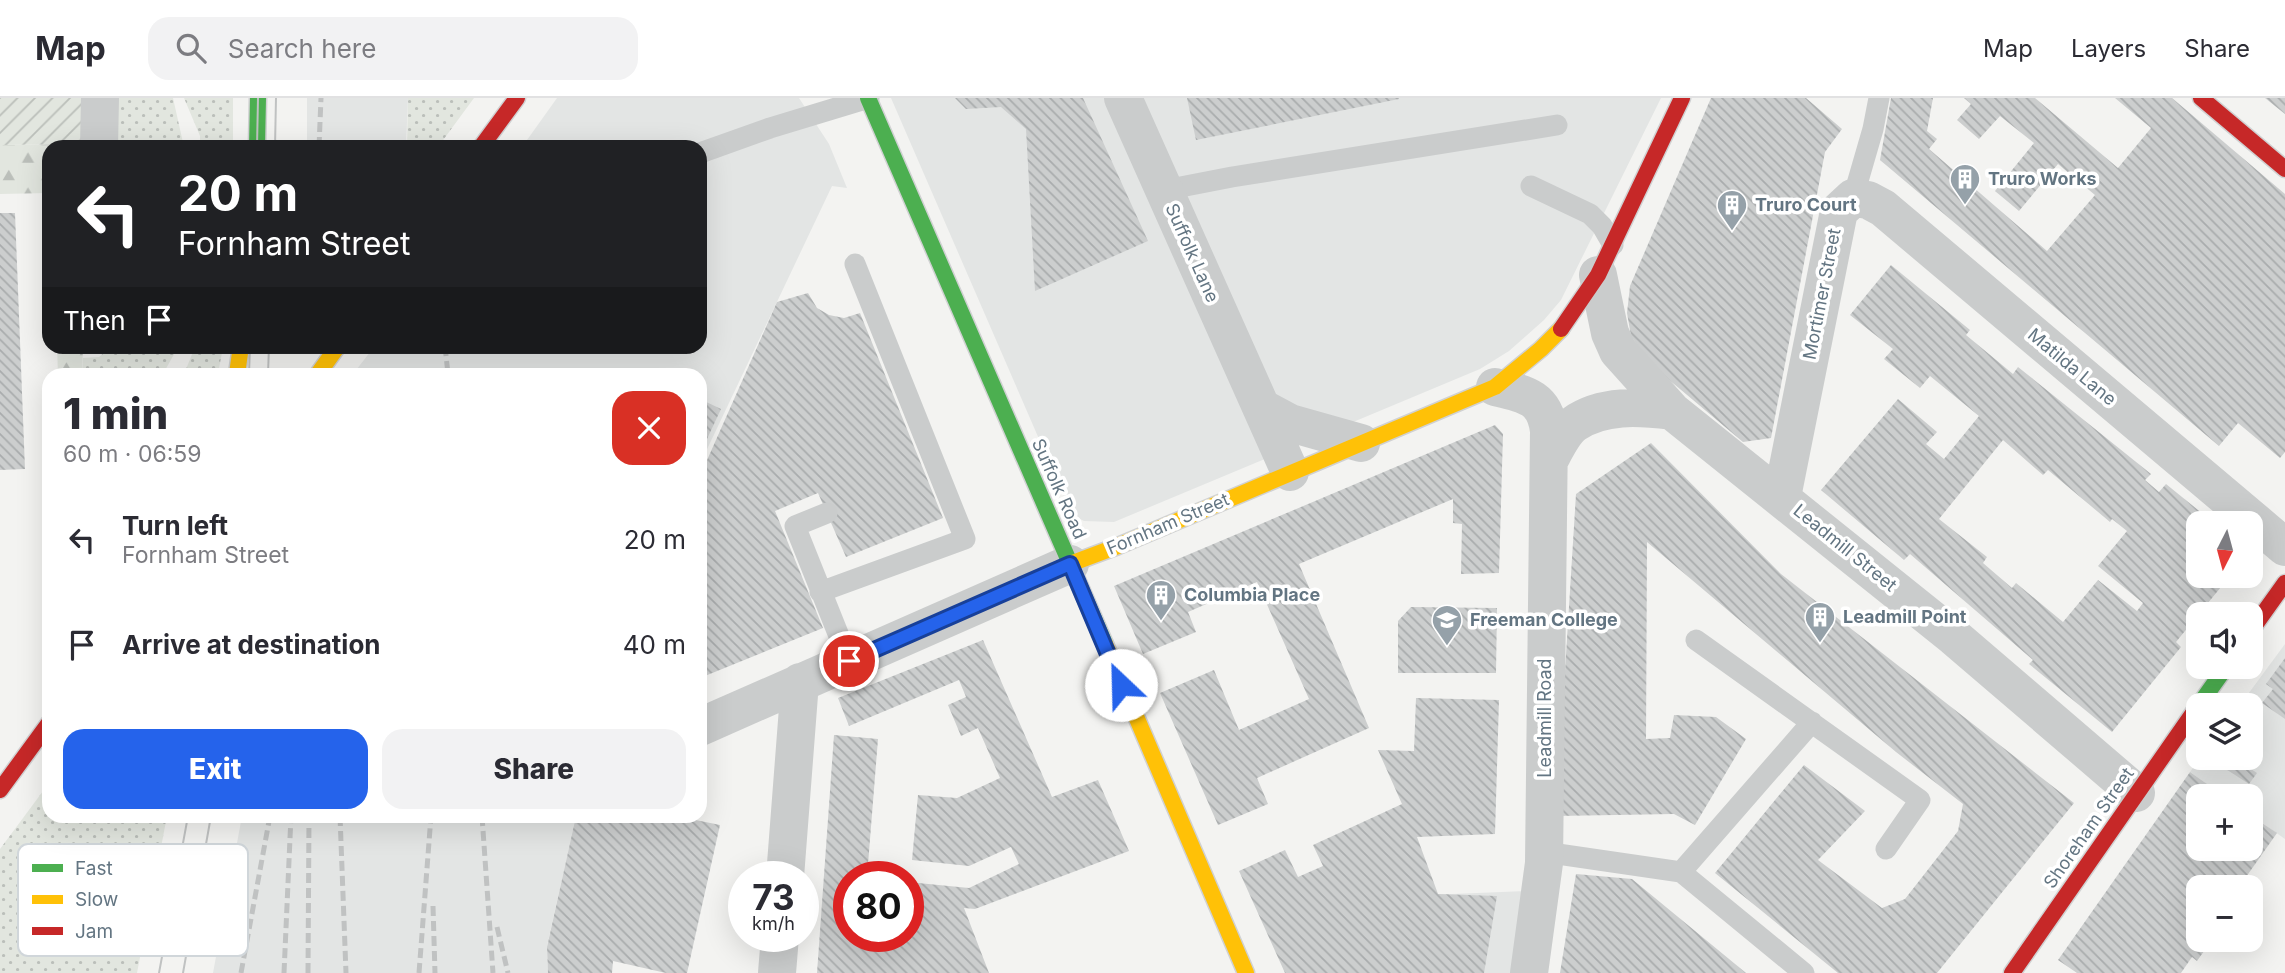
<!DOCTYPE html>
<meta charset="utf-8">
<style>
body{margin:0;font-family:Inter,sans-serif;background:#f2f2f3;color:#2b2b33;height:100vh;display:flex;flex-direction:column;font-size:26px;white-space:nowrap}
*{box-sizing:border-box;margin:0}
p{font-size:23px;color:#7c7c81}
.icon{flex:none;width:38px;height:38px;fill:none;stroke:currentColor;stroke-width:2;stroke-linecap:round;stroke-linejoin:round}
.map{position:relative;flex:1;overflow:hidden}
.details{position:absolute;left:42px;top:270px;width:665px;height:455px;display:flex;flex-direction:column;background:#fff;border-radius:21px;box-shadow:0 7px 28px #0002}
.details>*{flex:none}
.hud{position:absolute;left:42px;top:42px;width:665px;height:214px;border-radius:21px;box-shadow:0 7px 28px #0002;background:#202124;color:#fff;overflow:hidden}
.needle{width:46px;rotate:186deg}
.fabs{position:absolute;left:2186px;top:413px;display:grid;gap:14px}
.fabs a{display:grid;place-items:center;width:77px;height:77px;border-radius:14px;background:#fff;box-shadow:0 7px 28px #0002;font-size:35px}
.speed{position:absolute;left:728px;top:763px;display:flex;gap:14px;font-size:35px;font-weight:700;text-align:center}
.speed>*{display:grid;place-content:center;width:91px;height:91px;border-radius:50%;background:#fff;box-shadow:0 7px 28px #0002;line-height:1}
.speed small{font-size:18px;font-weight:400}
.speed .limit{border:10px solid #d22;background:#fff;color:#111}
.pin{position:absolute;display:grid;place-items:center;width:60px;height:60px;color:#fff;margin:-30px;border:4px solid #fff;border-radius:50%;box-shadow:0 2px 7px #0007}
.me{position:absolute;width:77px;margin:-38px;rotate:336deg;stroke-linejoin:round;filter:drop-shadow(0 0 5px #0008)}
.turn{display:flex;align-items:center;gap:24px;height:147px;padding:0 21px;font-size:32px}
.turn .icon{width:91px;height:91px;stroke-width:2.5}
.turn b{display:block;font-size:49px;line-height:60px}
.then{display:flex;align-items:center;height:66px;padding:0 21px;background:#0003;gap:14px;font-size:26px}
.round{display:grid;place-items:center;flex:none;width:74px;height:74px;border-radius:21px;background:#f2f2f3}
.headline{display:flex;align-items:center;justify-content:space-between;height:119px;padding:0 21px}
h1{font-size:42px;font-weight:800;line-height:52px}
.primary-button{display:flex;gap:14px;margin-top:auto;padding:14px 21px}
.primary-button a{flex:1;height:80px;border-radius:21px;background:#2563eb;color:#fff;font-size:28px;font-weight:800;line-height:80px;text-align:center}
.primary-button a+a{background:#f2f2f3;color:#2b2b33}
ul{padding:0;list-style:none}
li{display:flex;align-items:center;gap:21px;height:105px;padding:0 21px}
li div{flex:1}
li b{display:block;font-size:26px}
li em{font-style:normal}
header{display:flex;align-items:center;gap:42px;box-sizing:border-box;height:98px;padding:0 35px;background:#fff;border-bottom:2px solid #e1e1e2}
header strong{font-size:33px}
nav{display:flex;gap:38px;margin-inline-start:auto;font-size:24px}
.search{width:490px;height:63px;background:#f2f2f3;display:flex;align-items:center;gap:18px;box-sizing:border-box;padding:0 24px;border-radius:21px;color:#7c7c81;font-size:26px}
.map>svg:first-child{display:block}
.built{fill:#e3e5e4}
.grass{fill:url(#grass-dots)}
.forest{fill:url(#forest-firs)}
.garden{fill:url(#garden-furrows)}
.building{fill:url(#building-back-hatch);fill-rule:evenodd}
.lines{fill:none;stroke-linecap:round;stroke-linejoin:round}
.fast-casing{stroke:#d0d1d2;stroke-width:19}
.slow-casing{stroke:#d0d1d2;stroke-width:19}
.jam-casing{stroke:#d0d1d2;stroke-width:19}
.lane{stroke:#cacccc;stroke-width:21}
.street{stroke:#cacccc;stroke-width:38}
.fast{stroke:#4caf50;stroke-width:16}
.slow{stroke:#ffc107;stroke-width:16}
.jam{stroke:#c62828;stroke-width:16}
.tram{stroke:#c0c2c2;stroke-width:2}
.rail{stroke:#c0c2c2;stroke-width:5;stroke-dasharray:10 5;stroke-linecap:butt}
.route-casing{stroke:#184099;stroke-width:18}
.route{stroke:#2563eb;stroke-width:12}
.labels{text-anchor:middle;stroke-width:7;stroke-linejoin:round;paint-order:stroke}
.poi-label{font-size:18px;font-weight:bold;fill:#637582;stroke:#fff;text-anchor:start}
.street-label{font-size:18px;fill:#637582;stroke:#fff}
.key{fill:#fff;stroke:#d0d6da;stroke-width:2}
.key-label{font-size:19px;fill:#637582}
</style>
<header>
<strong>Map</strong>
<div class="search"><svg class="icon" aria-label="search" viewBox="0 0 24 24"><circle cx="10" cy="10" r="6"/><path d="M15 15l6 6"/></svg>Search here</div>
<nav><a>Map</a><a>Layers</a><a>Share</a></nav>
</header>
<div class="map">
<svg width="2285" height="875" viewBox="0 0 2285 875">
<defs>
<pattern id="grass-dots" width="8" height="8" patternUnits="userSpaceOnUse" patternTransform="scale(1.75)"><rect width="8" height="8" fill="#e2e6df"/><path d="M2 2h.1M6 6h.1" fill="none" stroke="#bbbfba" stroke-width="1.8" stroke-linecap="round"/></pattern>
<pattern id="forest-firs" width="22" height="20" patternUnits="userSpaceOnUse" patternTransform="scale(1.75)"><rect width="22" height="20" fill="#e2e6df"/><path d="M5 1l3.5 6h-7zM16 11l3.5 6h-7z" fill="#bbbfba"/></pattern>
<pattern id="garden-furrows" width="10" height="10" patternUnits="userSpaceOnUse" patternTransform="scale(1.75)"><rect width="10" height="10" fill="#e2e6df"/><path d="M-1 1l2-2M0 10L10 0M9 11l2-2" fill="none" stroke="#bbbfba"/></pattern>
<pattern id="building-back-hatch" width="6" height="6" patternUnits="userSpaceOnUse" patternTransform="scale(1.75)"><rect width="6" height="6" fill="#cccece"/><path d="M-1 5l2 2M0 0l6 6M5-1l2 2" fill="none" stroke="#a9acad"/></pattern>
</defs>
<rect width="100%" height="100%" fill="#f3f3f1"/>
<!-- built -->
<path class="built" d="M307 0H408L406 49H307Z
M557 0H799L829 46 847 90 832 88 700 366V276H353L374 249 700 248V49H522Z
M891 0H1661L1561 202 1544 222 1509 253 1480 271 1114 424 1084 423 1072 417Z
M2285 546V741L2251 717 2250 698H2224L2190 674 2200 660H2250V607H2240Z
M242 718H576L547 848 548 875H213Z
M1528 793 1517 875H1285L1282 867 1428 797Z"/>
<!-- grass -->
<path class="grass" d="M110 0H173L184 49H110Z
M184 0H233V49H200V38Z
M408 0H474L438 49H407Z
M111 249H178L163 276H82L83 260 99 259Z
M195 249H223L218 276H184Z
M49 685V718H167L137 875H0V751Z"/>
<!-- forest -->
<path class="forest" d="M82 46V49H49V95L0 96V47Z
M57 249H83L82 276H58Z"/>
<!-- garden -->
<path class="garden" d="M0 0H83L82 46 0 47Z"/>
<!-- building -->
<path class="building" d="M955 0H1083L1148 143 1035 193 1026 31 1001 9 966 11Z
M1187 0H1399V1L1196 42Z
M1711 0H1806L1842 31 1825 54 1771 340 1743 344 1649 265 1631 238 1627 215 1630 188Z
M1891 0H1933L1927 33 1937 41 1929 51 2047 153 2095 97 2058 66 2019 113 1995 93 2034 45 2000 18 1979 41 1957 22 1971 6 1964 0H2035L2118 70 2151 30 2115 0H2172L2285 96V354L2280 360 2238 325 2219 348 1880 62Z
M2265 0H2285V16Z
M0 115H15L25 371 0 372Z
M1891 167 1970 232 1966 237 2013 276 2018 269 2151 376 2145 382 2159 394 2166 386 2214 425H2198V478H2230L2176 544 2181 549 2112 634 2029 566 2033 562 1910 456 1904 462 1821 392 1898 301 1937 334 1926 346 1944 361 1979 318 1930 278 1920 290 1884 261 1893 251 1850 217ZM2003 342 2043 377 2048 372 2110 424 2112 421 2127 433 2098 468 2143 505 2137 513 2098 482 2063 524 2016 485 2012 490 1983 465 1987 459 1939 421Z
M808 195 817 210 829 217 844 220 860 215 943 420 846 459 818 395 775 413 823 530 700 580V378L777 204Z
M700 301 721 311 700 356Z
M1495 327 1503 336 1499 475 1461 476 1462 426 1453 425V401L1299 466 1369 630 1257 680 1268 706 1218 727 1160 595 1214 572 1239 632 1309 601 1257 484 1188 514 1196 534 1143 556 1114 488Z
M1651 345 1781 476 2074 705 1937 875H1838L1715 775 1804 667 1865 713 1818 762 1882 810 1905 801 1958 733 1963 706 1896 654 1647 444 1646 641 1670 640 1674 617 1716 619 1746 641 1695 727 1674 716 1556 718 1576 396Z
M1411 509 1497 510 1496 575H1398V523Z
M983 542 1052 699 1098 682 1129 753 975 811 964 810 989 875H817L834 637 878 641 867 779H849V838H908V784L969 790 1019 766 1011 749 969 768 912 762 918 697 957 700 1000 680 978 630 961 638 948 607 966 599 959 582 849 628 838 600Z
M2285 560V621L2262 605 2273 591 2266 586Z
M1416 600 1499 602 1495 736 1417 739 1438 796 1497 798 1484 875H1285L1239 773 1285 752 1298 779 1323 768 1313 747 1402 706 1378 652 1414 653Z
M2218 660H2245L2242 665 2257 675 2249 686 2215 664Z
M2190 674 2224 698H2198V751H2250V717L2277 735 2239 789H2198V842H2212L2197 863 2192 859 2181 875H2077L2058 862Z
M576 718H676L720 727 687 875H666L613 863 612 875H548L547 849Z
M1576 776 1632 781 1746 875H1560Z"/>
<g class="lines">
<!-- fast casing -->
<g class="fast-casing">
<path id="fast" d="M868 0 1105 546
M257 49 258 0
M2199 607 2226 569"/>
</g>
<!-- slow casing -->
<g class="slow-casing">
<path id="slow" d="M237 276 241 248
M318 276 338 248
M1070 466 1118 448 1495 289 1541 251 1561 231
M1105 546 1246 875"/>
</g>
<!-- jam casing -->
<g class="jam-casing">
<path id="jam" d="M2201 0 2285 71
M481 49 517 0
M1561 231 1598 177 1682 0
M2250 534 2285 485
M0 692 49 625
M2012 875 2198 608"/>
</g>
<!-- lane -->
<path class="lane" d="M700 55 770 30 869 0
M1531 88 1590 116 1602 128 1613 147
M1165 92 1232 79 1557 27
M1853 100 1873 31 1879 0
M827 415 795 428 849 563
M820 494 965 441 855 166
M1696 542 1920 702 1886 751
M1544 754 1681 774 1804 875
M1681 774 1812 624"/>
<!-- street -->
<path class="street" d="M1123 0 1290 374
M99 49 100 0
M1598 177 1610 235 1618 253 1672 313 1954 539 2136 695
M1495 289C1525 296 1545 299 1549 333L1544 765 1529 875
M1262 310 1290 325 1361 345
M1549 363C1555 352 1563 334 1574 326 1602 306 1640 309 1672 313
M1782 399 1839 113 1853 100 1868 102 1883 110 2285 449
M700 629 1070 466
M785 779 800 584
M777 875 780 838"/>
<!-- fast -->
<use href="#fast" class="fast"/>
<!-- slow -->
<use href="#slow" class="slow"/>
<!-- jam -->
<use href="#jam" class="jam"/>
<!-- tram -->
<path class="tram" d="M257 49 258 0
M275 49 276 0
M249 276 250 248
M268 276 269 248
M159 875 188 718
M183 875 211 718"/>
<!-- rail -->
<path class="rail" d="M319 49 321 0
M445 248 448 276
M340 718 346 875
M482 718 493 875
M433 808 435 875
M497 829 508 875
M241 875 270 718
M284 875 291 718
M308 875 309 718
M419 875 431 718"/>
</g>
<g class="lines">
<!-- route casing -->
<g class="route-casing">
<path id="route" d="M849 563 1070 466 1121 587"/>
</g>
<!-- route -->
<use href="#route" class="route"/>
</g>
<!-- icons -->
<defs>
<g id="building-pin" transform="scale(1.575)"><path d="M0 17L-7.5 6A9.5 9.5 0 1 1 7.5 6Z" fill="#95a1a9" stroke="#fff"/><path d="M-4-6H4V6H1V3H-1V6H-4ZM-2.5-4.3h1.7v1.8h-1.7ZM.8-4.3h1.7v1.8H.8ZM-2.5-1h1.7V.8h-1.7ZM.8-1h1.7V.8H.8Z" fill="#fff"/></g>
<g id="university-pin" transform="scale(1.575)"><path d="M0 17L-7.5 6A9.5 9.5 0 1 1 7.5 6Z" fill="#95a1a9" stroke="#fff"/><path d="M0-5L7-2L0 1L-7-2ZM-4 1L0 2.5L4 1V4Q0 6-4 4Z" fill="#fff"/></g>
</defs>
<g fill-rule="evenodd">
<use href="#building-pin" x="1965" y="81"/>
<use href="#building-pin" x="1732" y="107"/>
<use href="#building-pin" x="1161" y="497"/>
<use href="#building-pin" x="1820" y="519"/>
<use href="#university-pin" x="1447" y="522"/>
</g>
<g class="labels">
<!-- poi labels -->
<g class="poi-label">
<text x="1988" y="87">Truro Works</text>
<text x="1755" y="113">Truro Court</text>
<text x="1184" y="503">Columbia Place</text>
<text x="1843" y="525">Leadmill Point</text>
<text x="1470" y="528">Freeman College</text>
</g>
<!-- street labels -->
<g class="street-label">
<text transform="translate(1192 155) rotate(66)" y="6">Suffolk Lane</text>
<text transform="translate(1822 196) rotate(-79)" y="6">Mortimer Street</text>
<text transform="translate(2072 269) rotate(40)" y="6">Matilda Lane</text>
<text transform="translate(1059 391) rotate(66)" y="6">Suffolk Road</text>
<text transform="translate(1168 426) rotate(-23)" y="6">Fornham Street</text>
<text transform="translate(1845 450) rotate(39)" y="6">Leadmill Street</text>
<text transform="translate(1545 620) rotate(-90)" y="6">Leadmill Road</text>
<text transform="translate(2089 730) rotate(-55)" y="6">Shoreham Street</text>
</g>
</g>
<!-- legend -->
<rect x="18" y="746" width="230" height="112" rx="10" class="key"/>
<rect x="32" y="766" width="31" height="8" fill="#4caf50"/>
<rect x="32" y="797" width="31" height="9" fill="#ffc107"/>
<rect x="32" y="829" width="31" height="8" fill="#c62828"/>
<g class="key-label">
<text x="75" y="777">Fast</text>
<text x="75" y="808">Slow</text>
<text x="75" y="840">Jam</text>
</g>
</svg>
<div class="fabs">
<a><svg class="needle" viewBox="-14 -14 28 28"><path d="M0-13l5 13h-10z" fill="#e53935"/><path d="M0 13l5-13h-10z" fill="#7c7c81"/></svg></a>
<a><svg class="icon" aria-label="sound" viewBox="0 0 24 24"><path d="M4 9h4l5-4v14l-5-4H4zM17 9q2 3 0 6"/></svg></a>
<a><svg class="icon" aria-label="layers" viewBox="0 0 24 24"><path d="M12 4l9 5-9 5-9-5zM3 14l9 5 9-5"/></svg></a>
<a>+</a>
<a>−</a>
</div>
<div class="speed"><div>73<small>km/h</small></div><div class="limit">80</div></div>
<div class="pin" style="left:849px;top:563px;background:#d93025"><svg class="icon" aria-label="arrive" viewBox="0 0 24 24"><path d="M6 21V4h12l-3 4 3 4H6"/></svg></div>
<svg class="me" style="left:1121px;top:587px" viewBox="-20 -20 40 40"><circle r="19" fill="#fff"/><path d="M0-13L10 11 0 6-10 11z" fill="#2563eb"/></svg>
<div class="hud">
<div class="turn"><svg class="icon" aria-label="left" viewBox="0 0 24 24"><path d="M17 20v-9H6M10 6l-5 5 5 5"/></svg><div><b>20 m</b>Fornham Street</div></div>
<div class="then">Then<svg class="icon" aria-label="arrive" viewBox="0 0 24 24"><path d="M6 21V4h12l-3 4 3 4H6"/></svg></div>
</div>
<section class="details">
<div class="headline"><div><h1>1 min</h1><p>60 m · 06:59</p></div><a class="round" style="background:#d93025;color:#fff"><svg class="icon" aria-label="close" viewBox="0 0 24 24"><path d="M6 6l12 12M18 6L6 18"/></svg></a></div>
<ul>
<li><svg class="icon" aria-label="left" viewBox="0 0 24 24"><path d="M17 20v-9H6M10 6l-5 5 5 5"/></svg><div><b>Turn left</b><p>Fornham Street</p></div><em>20 m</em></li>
<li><svg class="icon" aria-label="arrive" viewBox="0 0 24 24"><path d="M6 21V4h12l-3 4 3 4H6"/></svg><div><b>Arrive at destination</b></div><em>40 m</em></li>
</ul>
<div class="primary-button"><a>Exit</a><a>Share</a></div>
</section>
</div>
